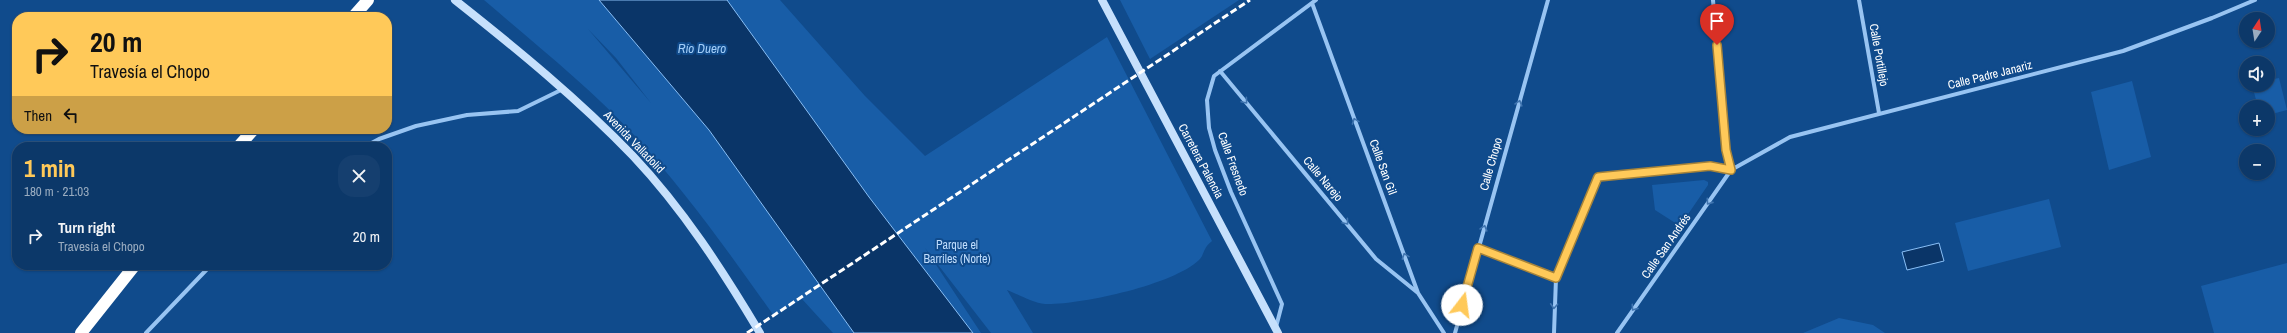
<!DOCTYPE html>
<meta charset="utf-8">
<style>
body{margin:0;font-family:"Archivo Narrow",sans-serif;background:#153f6f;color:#f1f3f6;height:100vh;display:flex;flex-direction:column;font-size:15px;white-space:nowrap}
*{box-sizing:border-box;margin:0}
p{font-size:13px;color:#9aacc0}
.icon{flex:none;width:22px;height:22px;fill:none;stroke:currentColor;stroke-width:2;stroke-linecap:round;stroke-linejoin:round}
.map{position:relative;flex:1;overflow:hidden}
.panel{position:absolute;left:12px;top:142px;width:380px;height:128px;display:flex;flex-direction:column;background:#0c3869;border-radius:16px;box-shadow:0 1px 3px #0004,0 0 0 1px #2c527d}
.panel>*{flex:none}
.top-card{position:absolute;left:12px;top:12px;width:380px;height:122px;border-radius:16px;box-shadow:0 1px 3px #0004,0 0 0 1px #2c527d;background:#ffc959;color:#111;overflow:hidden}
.needle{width:26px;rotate:12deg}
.controls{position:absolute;left:2239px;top:12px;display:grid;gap:8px}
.controls a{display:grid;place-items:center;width:36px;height:36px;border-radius:50%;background:#0c3869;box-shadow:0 1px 3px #0004,0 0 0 1px #2c527d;font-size:20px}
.pin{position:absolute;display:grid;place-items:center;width:34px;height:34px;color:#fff;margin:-41px -17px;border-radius:50% 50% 50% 0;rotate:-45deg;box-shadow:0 0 4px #0007}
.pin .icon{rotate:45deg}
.me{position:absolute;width:44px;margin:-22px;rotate:15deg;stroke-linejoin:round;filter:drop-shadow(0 0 3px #0008)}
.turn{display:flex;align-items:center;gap:14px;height:84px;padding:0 12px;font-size:18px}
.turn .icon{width:52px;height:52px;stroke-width:2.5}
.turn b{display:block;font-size:28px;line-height:34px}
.then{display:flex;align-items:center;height:38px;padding:0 12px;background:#0003;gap:8px;font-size:15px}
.round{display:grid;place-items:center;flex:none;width:42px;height:42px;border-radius:16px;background:#153f6f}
.overview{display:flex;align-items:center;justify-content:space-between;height:68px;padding:0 12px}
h1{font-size:24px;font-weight:700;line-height:30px;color:#ffc959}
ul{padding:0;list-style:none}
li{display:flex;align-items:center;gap:12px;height:52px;padding:0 12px}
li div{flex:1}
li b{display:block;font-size:15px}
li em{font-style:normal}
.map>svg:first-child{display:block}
.green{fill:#185da7;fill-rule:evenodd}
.water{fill:#0a3568;stroke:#89bff6}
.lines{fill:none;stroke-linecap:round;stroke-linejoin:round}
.street{stroke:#98c4f2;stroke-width:4}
.secondary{stroke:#c6e0fc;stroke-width:8}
.highway{stroke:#fff;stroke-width:12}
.rail{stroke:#fff;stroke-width:3;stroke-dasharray:7 3;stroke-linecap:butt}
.oneway{stroke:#4075b0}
.route-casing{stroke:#a6833a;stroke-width:10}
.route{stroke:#ffc959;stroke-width:7}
.labels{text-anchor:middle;stroke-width:4;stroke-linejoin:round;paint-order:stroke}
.street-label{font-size:12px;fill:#fff;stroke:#104b8c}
.park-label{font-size:12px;fill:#bfddfd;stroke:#104b8c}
.water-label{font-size:13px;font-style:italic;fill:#a3cef9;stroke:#104b8c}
</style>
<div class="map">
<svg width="2287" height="333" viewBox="0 0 2287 333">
<rect width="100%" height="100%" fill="#104b8c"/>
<!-- green -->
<path class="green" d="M484 0H599L709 130 854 333H833L802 299 774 316C730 254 686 192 635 136 588 86 535 44 484 0ZM588 29 616 58 651 103Z
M727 0H780L865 96 925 156 1107 37 1212 241C1202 249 1205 254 1199 260 1173 285 1080 305 1045 304 1033 303 1018 294 1007 290L1033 333H991L925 248 981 333H973L869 197Z
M1120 0H1239L1150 59Z
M2279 78 2287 110 2268 115V107H2258L2252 85H2268V80Z
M2132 81 2151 157 2109 170 2091 92Z
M1704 180 1708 182V185L1680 226 1655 210 1652 185Z
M2049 199 2061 247 1968 271 1955 223Z
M2287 263V333H2214L2201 286Z
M1839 318 1873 325 1885 333H1803Z"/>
<!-- water -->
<path class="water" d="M599 0H727L869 197 973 333H854L709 130Z
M1939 243 1944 261 1907 270 1902 252Z"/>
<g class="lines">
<!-- street -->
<path class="street" d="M1713 0 1726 150 1731 170
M1859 0 1879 113
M1312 3 1418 293 1444 333
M1220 71 1376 259 1418 293
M364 147 379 139 416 126 467 115 518 111 563 89
M1478 248 1556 278
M1276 327 1282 304 1231 192 1215 150 1209 128 1207 100 1214 76 1316 0
M146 333 211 265
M1455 333 1548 0
M1554 333 1556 278 1598 177 1710 166 1731 170
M1617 333 1731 170 1790 137 2123 51 2212 18 2255 0"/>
<!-- secondary -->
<path class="secondary" d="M455 0C517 49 578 99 633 156 683 209 723 271 760 333
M1102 0 1278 333"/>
<!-- highway -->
<path class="highway" d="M353 17 368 0
M238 147 254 129
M81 333 135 265"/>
<!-- rail -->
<path class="rail" d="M747 333 1250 0"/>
</g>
<!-- one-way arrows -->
<defs><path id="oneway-chevron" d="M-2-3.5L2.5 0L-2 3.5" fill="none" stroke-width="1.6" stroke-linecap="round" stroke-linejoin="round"/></defs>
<g class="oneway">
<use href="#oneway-chevron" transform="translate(1245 101) rotate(50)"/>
<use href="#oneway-chevron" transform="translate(1519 103) rotate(-74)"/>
<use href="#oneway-chevron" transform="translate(1355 121) rotate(-110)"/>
<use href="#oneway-chevron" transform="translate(1709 202) rotate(125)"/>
<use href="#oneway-chevron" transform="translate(1346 222) rotate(50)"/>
<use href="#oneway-chevron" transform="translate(1484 228) rotate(-74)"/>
<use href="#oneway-chevron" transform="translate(1405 256) rotate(-110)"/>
<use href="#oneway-chevron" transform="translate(1554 306) rotate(93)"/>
<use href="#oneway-chevron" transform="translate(1634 308) rotate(125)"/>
</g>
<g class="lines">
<!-- route casing -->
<g class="route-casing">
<path id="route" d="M1462 305 1478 248 1556 278 1598 177 1710 166 1731 170 1726 150 1717 45"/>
</g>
<!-- route -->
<use href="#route" class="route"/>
</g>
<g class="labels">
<!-- street labels -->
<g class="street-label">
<text transform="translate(1879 55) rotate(80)" y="4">Calle Portillejo</text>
<text transform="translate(1990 75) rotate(-14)" y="4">Calle Padre Janariz</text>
<text transform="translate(634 142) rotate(46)" y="4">Avenida Valladolid</text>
<text transform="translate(1201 161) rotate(62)" y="4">Carretera Palencia</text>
<text transform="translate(1233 164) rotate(70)" y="4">Calle Fresnedo</text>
<text transform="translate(1491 164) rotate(-74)" y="4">Calle Chopo</text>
<text transform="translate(1383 167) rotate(70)" y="4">Calle San Gil</text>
<text transform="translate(1323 179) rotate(50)" y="4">Calle Narejo</text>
<text transform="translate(1666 246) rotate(-55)" y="4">Calle San Andrés</text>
</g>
<!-- park labels -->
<g class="park-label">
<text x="957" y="249">Parque el<tspan x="957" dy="14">Barriles (Norte)</tspan></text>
</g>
<!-- water labels -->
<g class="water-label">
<text x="702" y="53">Río Duero</text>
</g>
</g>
</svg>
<div class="controls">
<a><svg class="needle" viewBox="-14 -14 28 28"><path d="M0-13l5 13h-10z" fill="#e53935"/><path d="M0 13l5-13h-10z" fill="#9aacc0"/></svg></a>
<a><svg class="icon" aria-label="sound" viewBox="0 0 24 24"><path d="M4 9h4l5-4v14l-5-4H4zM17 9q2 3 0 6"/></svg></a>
<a>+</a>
<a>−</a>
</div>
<div class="pin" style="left:1717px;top:45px;background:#d93025"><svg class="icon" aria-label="arrive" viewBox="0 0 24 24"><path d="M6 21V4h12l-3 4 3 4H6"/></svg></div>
<svg class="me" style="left:1462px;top:305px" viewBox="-20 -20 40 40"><circle r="19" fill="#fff"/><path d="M0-13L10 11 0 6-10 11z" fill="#ffc959"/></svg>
<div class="top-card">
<div class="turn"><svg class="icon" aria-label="right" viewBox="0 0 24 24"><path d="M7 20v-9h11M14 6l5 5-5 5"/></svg><div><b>20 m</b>Travesía el Chopo</div></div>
<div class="then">Then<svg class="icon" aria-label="left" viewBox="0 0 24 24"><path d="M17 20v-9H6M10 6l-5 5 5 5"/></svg></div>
</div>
<section class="panel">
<div class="overview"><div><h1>1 min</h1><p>180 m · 21:03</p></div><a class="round"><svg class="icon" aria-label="close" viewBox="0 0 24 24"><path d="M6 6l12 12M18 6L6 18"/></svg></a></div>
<ul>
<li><svg class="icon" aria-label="right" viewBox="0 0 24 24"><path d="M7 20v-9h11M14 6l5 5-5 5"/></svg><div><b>Turn right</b><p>Travesía el Chopo</p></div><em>20 m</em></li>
</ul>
</section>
</div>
